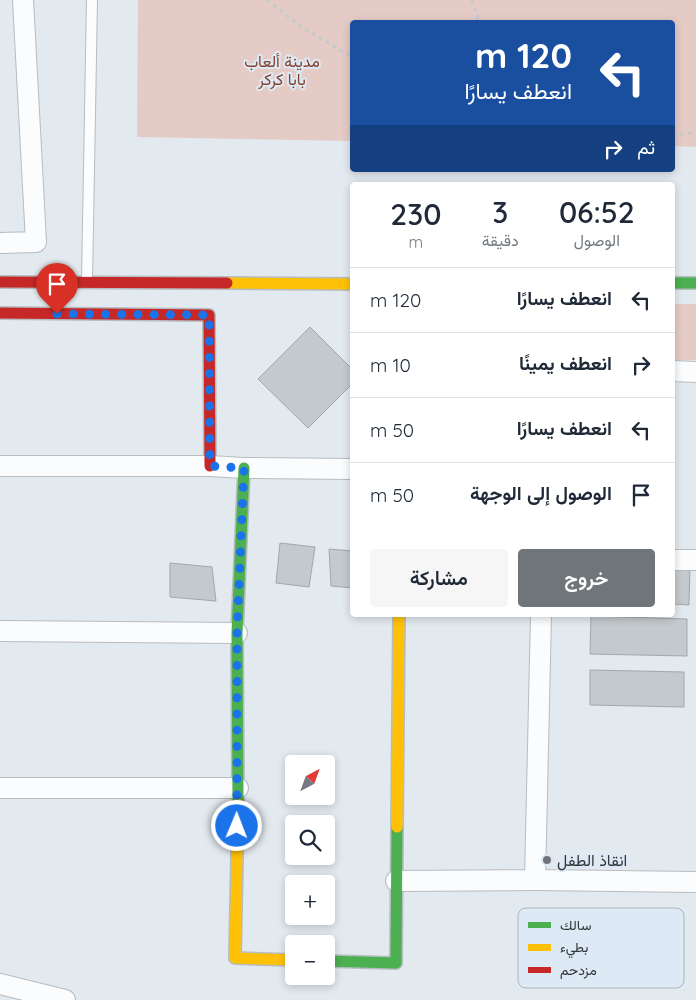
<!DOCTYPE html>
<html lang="ar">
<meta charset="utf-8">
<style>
body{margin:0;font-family:Quicksand,Vazirmatn,sans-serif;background:#f6f6f7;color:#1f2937;direction:rtl;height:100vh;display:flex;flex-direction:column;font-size:19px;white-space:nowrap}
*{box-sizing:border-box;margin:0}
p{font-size:16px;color:#747a83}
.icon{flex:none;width:28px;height:28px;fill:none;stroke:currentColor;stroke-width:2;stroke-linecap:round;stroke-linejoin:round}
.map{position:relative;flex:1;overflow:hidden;direction:ltr}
.sheet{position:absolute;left:350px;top:182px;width:325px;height:435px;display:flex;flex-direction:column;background:#fff;border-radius:5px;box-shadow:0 2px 8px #0003;direction:rtl}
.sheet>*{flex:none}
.guide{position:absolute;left:350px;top:20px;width:325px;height:152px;border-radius:5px;box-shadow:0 2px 8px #0003;direction:rtl;background:#1a4fa0;color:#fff;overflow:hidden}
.needle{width:32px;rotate:41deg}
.buttons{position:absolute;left:285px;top:755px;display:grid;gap:10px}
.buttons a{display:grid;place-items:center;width:50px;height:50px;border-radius:5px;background:#fff;box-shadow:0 2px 8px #0003;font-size:25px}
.pin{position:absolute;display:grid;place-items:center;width:42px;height:42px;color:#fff;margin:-51px -21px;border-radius:50% 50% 50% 0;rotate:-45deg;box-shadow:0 0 5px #0007}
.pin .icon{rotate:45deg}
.me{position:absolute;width:55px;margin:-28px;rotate:1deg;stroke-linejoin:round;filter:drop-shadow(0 0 4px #0008)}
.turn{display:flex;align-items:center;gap:18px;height:105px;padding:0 20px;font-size:22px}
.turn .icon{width:65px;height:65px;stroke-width:2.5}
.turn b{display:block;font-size:35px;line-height:42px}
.then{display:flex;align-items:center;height:48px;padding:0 20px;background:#0003;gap:10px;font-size:19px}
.eta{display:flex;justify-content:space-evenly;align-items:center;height:85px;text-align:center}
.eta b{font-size:30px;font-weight:600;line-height:35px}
.action{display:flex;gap:10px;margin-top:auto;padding:10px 20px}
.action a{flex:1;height:58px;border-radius:5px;background:#70757a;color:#fff;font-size:20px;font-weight:600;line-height:58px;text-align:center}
.action a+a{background:#f6f6f7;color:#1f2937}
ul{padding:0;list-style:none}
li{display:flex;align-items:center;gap:15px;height:65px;padding:0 20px;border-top:1px solid #e0e1e3}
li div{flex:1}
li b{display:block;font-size:19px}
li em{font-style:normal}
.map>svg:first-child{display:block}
.green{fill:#e5cbc6}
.building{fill:#c3c9cd;stroke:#a2a7ab}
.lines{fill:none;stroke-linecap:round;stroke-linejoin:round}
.lane-casing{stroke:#b7bcc0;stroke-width:12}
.street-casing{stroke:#b7bcc0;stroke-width:22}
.fast-casing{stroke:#b7bcc0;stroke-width:14}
.slow-casing{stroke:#b7bcc0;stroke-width:14}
.jam-casing{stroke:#b7bcc0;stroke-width:14}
.path{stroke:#c7cacc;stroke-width:3;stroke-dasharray:4 4;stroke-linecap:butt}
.lane{stroke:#fbfcfd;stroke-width:10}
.street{stroke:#fbfcfd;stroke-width:20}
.fast{stroke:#4caf50;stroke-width:11}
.slow{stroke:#ffc107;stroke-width:11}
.jam{stroke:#c62828;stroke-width:11}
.route{stroke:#1a73e8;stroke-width:9;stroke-dasharray:0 16.2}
.poi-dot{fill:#70757a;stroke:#dde9f4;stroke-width:2}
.labels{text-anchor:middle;stroke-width:4;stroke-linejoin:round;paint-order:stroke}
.park-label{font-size:16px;fill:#853f2b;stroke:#dde9f4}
.poi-label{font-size:16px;fill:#32373b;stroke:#dde9f4;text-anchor:start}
.key{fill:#dde9f4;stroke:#aab4bc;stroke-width:1}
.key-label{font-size:14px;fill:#32373b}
</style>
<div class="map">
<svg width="696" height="1000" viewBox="0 0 696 1000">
<rect width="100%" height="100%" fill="#e2e9ef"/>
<!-- green -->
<path class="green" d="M138 0H696V147L673 146 672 22H352V141L137 137Z
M673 304H696V360H673Z"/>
<!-- building -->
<path class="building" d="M310 327 352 369V384L308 428 258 379Z
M280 543 315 547 309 587 276 583Z
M329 549 352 551V588L331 586Z
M170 563 212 567 216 601 170 597Z
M672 567H690L689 605 672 604Z
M591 616 687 619V656L590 654Z
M590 670 684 672V707L590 705Z"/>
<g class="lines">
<!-- lane casing -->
<g class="lane-casing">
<path id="lane" d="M87 281 92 0"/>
</g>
<!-- street casing -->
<g class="street-casing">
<path id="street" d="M0 243 36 242 23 0
M672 371 696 372
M0 466H210L244 468 352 469
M672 560H696
M0 631 237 633
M0 788H238
M535 880 541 615
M396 881 535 880 696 882
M0 984 65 1000"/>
</g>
<!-- fast casing -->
<g class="fast-casing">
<path id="fast" d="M672 283H696
M238 804 237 633 244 468
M326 961 396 963 397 827"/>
</g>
<!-- slow casing -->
<g class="slow-casing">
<path id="slow" d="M227 283 352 284
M238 804 235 958 294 960
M397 827 399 615"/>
</g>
<!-- jam casing -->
<g class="jam-casing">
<path id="jam" d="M0 282 227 283
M0 313 209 315 210 466"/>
</g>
<!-- path -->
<path class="path" d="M267 0 303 28 352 57
M472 0 479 22
M672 136 696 132"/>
<!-- lane -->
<use href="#lane" class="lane"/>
<!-- street -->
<use href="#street" class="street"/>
<!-- fast -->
<use href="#fast" class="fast"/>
<!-- slow -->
<use href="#slow" class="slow"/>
<!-- jam -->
<use href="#jam" class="jam"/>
</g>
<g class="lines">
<!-- route -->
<path class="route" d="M57 314 209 315 210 466 244 468 237 633V826"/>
</g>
<!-- markers -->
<circle class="poi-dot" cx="547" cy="860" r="5"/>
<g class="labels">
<!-- park labels -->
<g class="park-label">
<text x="282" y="67">مدينة ألعاب<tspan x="282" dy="18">بابا كركر</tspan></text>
</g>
<!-- poi labels -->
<g class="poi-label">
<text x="557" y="866">انقاذ الطفل</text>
</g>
</g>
<!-- legend -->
<rect x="518" y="908" width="166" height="80" rx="8" class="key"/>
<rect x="528" y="922" width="23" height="6" fill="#4caf50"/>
<rect x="528" y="944" width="23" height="7" fill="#ffc107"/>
<rect x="528" y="967" width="23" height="6" fill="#c62828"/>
<g class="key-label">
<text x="560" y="930">سالك</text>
<text x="560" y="952">بطيء</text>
<text x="560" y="975">مزدحم</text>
</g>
</svg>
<div class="buttons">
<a><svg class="needle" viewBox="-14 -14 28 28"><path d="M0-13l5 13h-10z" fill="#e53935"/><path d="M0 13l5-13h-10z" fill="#747a83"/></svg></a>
<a><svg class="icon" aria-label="search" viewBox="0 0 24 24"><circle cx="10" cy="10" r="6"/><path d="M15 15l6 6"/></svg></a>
<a>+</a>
<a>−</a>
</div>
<div class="pin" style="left:57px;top:314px;background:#d93025"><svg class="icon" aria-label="arrive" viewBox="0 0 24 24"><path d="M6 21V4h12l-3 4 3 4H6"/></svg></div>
<svg class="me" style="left:237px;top:826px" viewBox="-20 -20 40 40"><circle r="17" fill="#1a73e8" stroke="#fff" stroke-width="3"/><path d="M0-11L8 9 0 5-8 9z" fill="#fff"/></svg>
<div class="guide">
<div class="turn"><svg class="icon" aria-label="left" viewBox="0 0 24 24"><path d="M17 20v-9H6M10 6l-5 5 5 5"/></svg><div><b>120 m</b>انعطف يسارًا</div></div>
<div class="then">ثم<svg class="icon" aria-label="right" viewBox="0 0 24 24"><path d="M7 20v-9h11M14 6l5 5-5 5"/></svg></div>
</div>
<section class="sheet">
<div class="eta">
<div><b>06:52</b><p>الوصول</p></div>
<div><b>3</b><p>دقيقة</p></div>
<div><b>230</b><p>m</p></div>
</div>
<ul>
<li><svg class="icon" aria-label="left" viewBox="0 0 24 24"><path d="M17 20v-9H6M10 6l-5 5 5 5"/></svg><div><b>انعطف يسارًا</b></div><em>120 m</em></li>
<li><svg class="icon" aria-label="right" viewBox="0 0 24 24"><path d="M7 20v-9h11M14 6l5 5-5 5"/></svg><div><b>انعطف يمينًا</b></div><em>10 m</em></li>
<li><svg class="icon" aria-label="left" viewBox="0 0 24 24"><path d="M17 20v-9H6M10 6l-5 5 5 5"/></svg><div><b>انعطف يسارًا</b></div><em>50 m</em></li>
<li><svg class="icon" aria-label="arrive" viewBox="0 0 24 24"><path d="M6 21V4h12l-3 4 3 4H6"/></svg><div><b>الوصول إلى الوجهة</b></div><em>50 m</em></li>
</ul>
<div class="action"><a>خروج</a><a>مشاركة</a></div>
</section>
</div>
